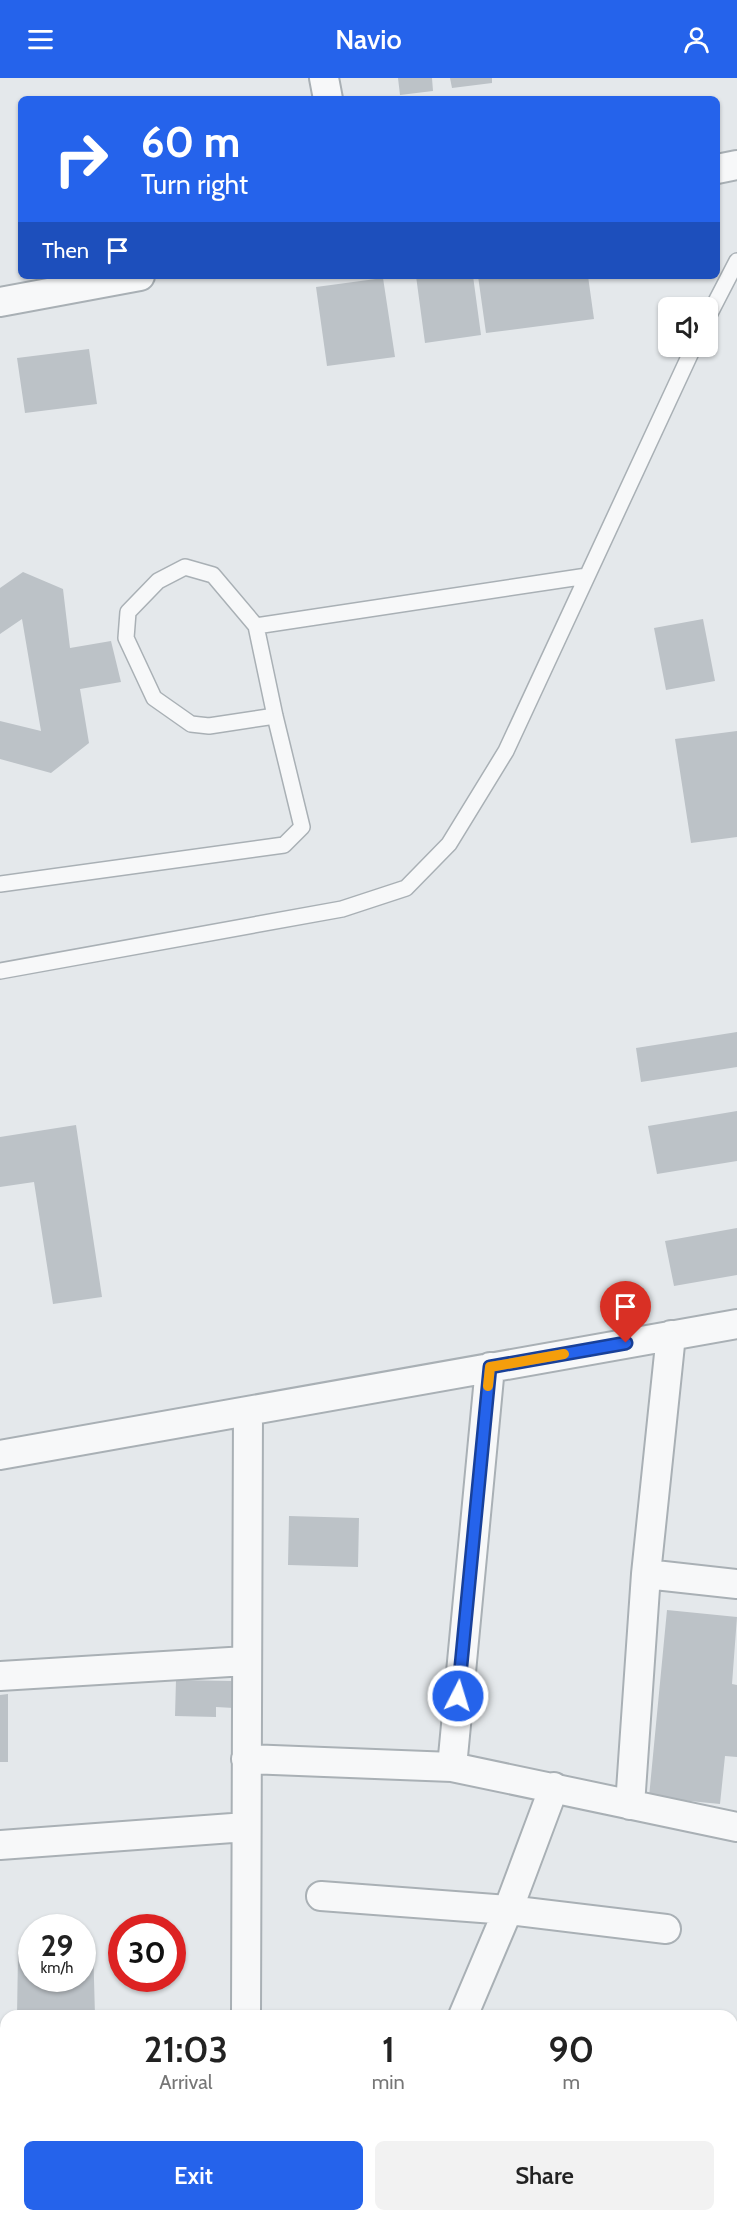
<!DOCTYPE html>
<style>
body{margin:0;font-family:Cabin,sans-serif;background:#f2f2f2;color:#222;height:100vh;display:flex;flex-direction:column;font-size:22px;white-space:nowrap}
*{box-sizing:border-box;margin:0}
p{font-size:20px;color:#767676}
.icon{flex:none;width:33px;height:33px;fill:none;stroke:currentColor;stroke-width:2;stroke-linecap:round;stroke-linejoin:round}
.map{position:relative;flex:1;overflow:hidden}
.panel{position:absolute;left:0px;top:1932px;width:738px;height:212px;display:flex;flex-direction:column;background:#fff;border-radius:18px 18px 0 0;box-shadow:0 2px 4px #0004}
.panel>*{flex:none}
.top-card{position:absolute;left:18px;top:18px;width:702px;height:183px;border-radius:9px;box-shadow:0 2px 4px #0004;background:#2563eb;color:#fff;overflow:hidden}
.buttons{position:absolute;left:658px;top:219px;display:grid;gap:12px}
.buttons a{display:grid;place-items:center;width:60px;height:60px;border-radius:9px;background:#fff;box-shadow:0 2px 4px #0004;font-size:30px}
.speed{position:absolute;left:18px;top:1836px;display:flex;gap:12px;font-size:30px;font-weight:700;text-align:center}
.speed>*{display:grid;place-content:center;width:78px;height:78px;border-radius:50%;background:#fff;box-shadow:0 2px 4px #0004;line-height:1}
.speed small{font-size:15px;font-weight:400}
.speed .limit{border:9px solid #d22;background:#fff;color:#111}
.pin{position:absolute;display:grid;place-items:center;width:51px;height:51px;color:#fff;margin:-62px -26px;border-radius:50% 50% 50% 0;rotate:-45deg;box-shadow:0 0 6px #0007}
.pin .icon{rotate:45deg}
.me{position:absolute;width:66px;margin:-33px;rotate:5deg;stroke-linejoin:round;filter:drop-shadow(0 0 4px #0008)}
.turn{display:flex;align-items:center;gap:21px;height:126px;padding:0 24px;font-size:27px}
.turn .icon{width:78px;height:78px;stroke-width:2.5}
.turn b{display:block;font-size:42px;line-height:51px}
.then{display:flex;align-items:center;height:57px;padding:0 24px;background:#0003;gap:12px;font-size:22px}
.eta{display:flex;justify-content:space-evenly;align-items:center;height:102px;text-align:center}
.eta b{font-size:36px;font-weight:600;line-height:42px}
.primary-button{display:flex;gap:12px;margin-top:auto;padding:12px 24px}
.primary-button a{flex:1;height:69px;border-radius:9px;background:#2563eb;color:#fff;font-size:24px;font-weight:600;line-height:69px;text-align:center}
.primary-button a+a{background:#f2f2f2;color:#222}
header{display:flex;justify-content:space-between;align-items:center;height:78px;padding:0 24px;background:#2563eb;color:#fff;font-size:27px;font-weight:600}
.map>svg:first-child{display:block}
.building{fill:#bcc2c7}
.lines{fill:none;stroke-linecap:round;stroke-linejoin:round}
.lane-casing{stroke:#a9b0b5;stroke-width:18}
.street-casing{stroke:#a9b0b5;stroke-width:32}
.secondary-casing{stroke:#a9b0b5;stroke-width:36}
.lane{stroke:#f7f8f9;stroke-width:15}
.street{stroke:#f7f8f9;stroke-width:28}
.secondary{stroke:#fff;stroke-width:33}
.route-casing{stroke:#184099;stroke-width:15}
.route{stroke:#2563eb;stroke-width:10}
.slow{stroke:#f59e0b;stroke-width:10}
</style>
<header><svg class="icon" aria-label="menu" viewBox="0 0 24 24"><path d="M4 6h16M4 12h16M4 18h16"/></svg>Navio<svg class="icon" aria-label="person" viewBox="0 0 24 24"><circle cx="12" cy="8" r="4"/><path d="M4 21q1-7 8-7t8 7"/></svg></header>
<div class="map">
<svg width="737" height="2143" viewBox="0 0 737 2143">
<rect width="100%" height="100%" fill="#e4e8eb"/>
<!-- building -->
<path class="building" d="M398 0H432L433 13 400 17Z
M450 0H492V5L452 10Z
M416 198H473L481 257 425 265Z
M478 198H588L594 241 486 255Z
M383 200 395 279 327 288 316 209Z
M89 271 97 326 25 335 17 280Z
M23 494 63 511 70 570 111 563 121 604 80 611 89 665 51 695 0 681V643L41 653 22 541 0 556V510Z
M703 541 715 603 666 612 654 550Z
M737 653V759L691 765 675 661Z
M737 954V989L641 1004 636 970Z
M737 1033V1083L657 1096 648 1048Z
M76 1047 102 1219 53 1226 34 1104 0 1109V1059Z
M737 1150V1197L674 1208 665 1163Z
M289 1438 359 1440 358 1489 288 1487Z
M667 1532 737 1539 732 1606 737 1607V1679L725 1678 720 1726 649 1719Z
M176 1602 235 1603 234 1630 216 1629V1639L175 1638Z
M8 1616V1684H0V1617Z
M93 1865 95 1938H17L18 1876 32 1874V1900H82V1866Z"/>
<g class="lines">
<!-- lane casing -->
<g class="lane-casing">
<path id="lane" d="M708 239 737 183
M256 548 213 497 185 489 158 503 128 534 126 560 154 620 191 646 209 648 275 638
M0 806 284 767 302 749 275 638 256 548 587 498
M0 893 342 831 406 810 449 766 506 673 694 268"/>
</g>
<!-- street casing -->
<g class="street-casing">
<path id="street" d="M324 0 328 21
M717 91 737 87
M0 224 140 198
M0 1377 737 1246
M646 1496 737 1506
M0 1598 246 1583
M246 1681 452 1689 737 1749
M452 1689 490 1289
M630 1727 646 1496 671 1257
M0 1767 246 1749
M321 1818 508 1832 666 1851
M246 1938 248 1333
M463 1938 508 1832 554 1709
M732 2029H737
M253 2138V2143"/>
</g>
<!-- secondary casing -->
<g class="secondary-casing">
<path id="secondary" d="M0 1976 6 1981
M213 2138 220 2143"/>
</g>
<!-- lane -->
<use href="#lane" class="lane"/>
<!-- street -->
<use href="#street" class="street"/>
<!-- secondary -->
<use href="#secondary" class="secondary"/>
</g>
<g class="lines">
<!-- route casing -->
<g class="route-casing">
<path id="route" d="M458 1618 490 1289 626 1265"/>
</g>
<!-- route -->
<use href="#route" class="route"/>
<!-- slow -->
<path class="slow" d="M488 1308 490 1289 564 1276"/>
</g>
</svg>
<div class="buttons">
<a><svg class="icon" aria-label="sound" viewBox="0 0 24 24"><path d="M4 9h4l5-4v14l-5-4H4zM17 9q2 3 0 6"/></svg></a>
</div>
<div class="speed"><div>29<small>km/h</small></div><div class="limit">30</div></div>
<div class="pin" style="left:626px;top:1265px;background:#d93025"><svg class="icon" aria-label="arrive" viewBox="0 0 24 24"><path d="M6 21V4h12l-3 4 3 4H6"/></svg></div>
<svg class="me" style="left:458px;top:1618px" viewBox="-20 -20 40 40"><circle r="17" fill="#2563eb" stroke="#fff" stroke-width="3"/><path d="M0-11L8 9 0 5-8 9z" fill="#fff"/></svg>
<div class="top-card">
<div class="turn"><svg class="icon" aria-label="right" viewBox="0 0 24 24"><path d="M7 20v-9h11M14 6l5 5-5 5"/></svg><div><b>60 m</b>Turn right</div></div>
<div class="then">Then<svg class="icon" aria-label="arrive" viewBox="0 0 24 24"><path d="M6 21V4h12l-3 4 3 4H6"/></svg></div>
</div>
<section class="panel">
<div class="eta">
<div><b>21:03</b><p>Arrival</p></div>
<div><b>1</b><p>min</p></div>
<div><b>90</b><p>m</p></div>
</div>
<div class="primary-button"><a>Exit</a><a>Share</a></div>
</section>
</div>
